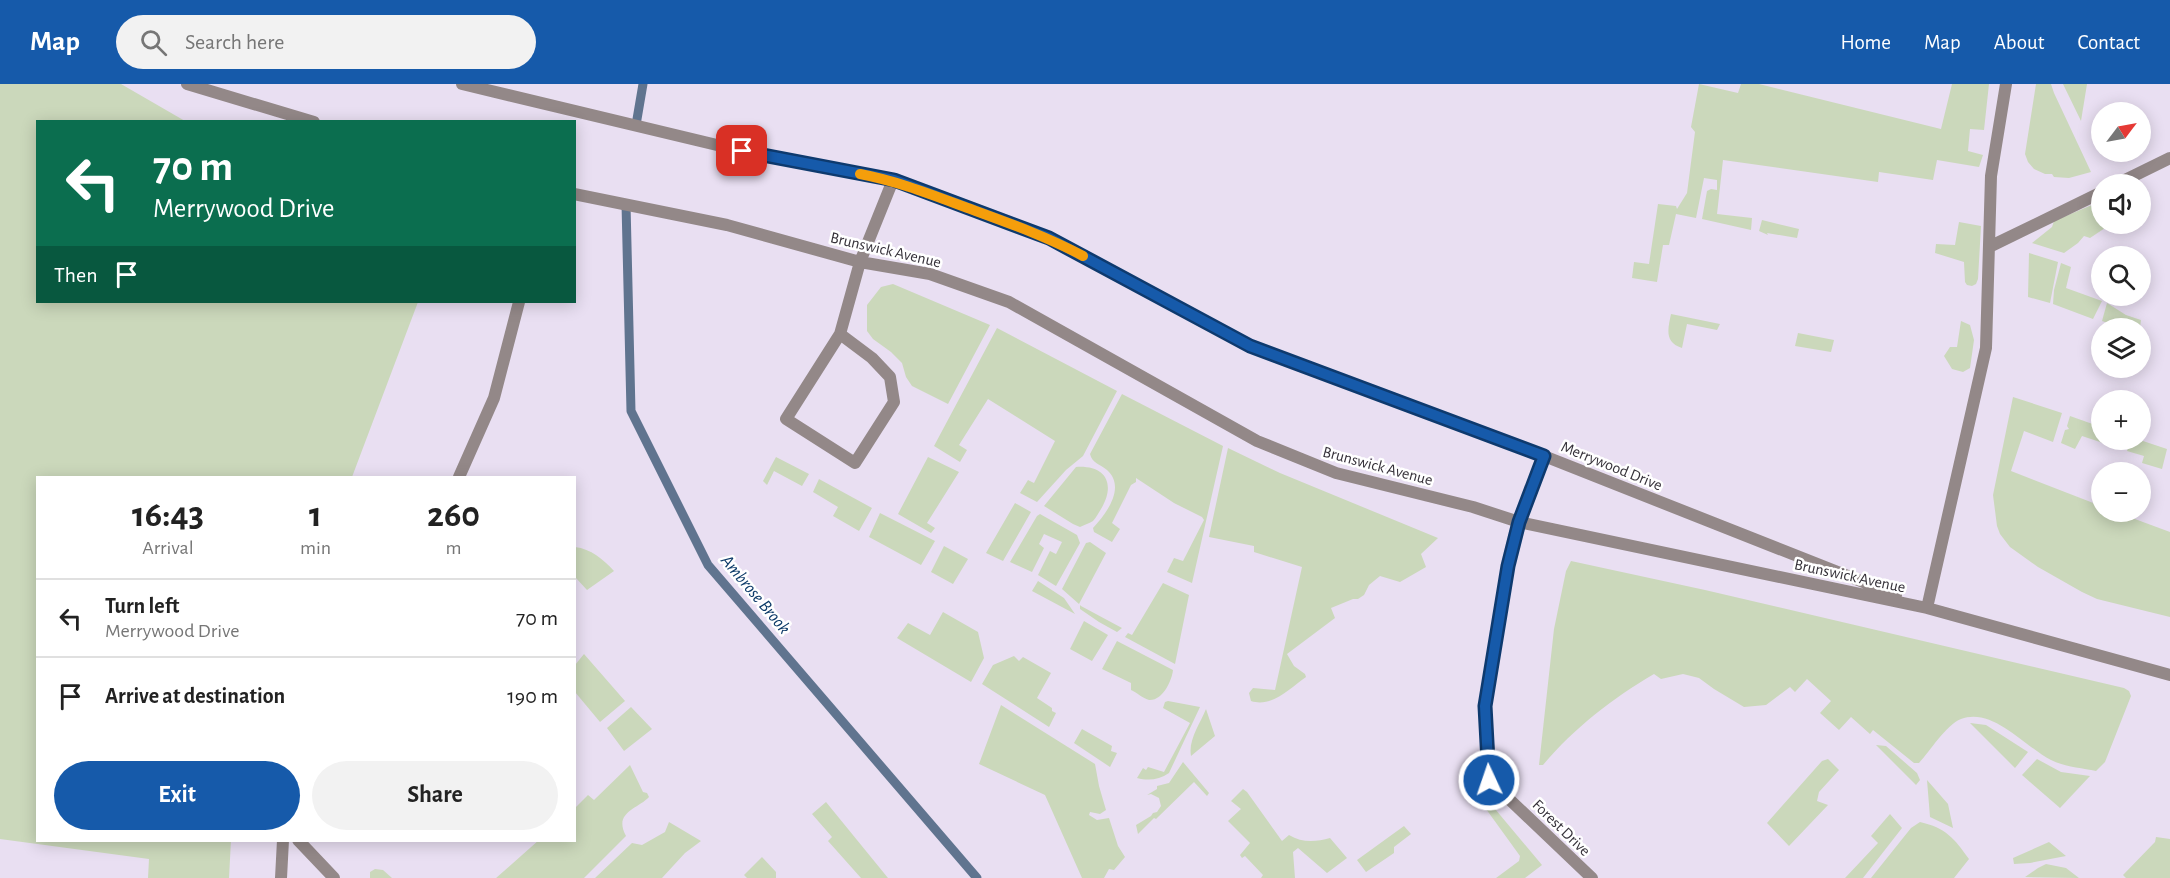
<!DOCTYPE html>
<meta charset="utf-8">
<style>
body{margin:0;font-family:"Alegreya Sans",sans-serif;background:#f2f2f2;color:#222;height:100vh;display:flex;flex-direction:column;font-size:22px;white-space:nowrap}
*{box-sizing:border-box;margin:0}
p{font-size:20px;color:#767676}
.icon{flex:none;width:33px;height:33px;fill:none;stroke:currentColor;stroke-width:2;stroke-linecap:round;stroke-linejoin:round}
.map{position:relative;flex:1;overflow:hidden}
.panel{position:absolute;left:36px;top:392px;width:540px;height:366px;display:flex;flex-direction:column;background:#fff;border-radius:0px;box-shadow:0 3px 15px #0003}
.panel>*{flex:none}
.banner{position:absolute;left:36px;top:36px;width:540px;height:183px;border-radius:0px;box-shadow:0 3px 15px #0003;background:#0b6e4f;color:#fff;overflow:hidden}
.needle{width:39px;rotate:58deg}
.tools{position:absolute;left:2091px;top:18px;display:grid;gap:12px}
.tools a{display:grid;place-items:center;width:60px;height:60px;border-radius:50%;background:#fff;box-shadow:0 3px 15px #0003;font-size:30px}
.pin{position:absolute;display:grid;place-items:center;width:51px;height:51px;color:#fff;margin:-26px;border-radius:12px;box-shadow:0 3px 9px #0006}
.me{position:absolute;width:66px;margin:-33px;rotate:357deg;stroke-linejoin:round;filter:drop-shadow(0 0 4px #0008)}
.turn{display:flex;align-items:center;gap:21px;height:126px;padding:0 18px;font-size:27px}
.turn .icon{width:78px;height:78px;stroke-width:2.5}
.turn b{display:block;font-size:42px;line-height:51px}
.then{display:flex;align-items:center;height:57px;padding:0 18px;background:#0003;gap:12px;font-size:22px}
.eta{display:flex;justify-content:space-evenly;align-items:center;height:102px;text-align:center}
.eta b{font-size:36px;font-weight:700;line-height:42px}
.primary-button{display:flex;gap:12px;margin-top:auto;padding:12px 18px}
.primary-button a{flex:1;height:69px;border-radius:36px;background:#165aaa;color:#fff;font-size:24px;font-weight:700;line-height:69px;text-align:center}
.primary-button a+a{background:#f2f2f2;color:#222}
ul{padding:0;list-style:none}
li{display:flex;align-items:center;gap:18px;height:78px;padding:0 18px;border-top:2px solid #e0e0e0}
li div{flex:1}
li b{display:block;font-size:22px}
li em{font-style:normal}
header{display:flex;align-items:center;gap:36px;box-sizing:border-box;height:84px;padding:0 30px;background:#165aaa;color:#fff}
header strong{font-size:28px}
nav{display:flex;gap:33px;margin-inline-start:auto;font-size:21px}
.search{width:420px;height:54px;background:#f2f2f2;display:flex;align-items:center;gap:15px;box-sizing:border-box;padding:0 21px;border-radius:33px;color:#767676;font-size:22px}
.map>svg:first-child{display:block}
.green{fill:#cbd8bb}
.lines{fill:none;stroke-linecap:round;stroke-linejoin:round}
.stream{stroke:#60748f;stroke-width:9}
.street{stroke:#938888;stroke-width:12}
.route-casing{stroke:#0e3a6e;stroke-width:15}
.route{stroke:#165aaa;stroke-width:10}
.slow{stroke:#f59e0b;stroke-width:10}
.labels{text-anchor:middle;stroke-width:5;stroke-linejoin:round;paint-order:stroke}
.street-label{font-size:16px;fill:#353139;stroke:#fff}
.water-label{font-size:18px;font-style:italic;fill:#0c3a68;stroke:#fff}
</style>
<header>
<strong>Map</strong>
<div class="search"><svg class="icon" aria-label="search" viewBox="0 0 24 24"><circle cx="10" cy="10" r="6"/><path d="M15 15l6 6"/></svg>Search here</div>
<nav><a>Home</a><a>Map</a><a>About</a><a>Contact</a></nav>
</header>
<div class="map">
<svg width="2170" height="794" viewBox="0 0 2170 794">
<rect width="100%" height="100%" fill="#e9dff2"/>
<!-- green -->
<path class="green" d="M0 0H121L185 37 38 38V218H418L352 393H38V756H231L229 794H148L149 775 0 755Z
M1699 0 1738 9 1741 0H1759L1941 45 1952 0H1989L1984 46 1970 45 1968 67 1983 71 1979 83 1937 76 1933 96 1879 88 1878 98 1723 76 1717 130 1752 134 1751 146 1702 135 1707 107 1711 105 1717 106V96L1704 94 1696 134 1676 130 1669 161H1663L1657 198 1632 194 1634 178 1649 180 1658 120 1676 122 1677 125 1687 109 1695 48 1691 43Z
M2036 0H2051L2054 9 2091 88 2069 94 2054 93 2052 90H2045L2034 85 2028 78 2025 70Z
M2063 0H2087L2081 37Z
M2099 118 2101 120 2102 140H2111L2090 154 2084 152 2078 159 2064 169 2032 159 2052 143 2054 137Z
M1762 136 1799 145 1797 154 1767 149 1768 151 1759 147Z
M1959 138 1981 142 1978 195 1976 200 1972 202 1967 201 1965 198 1964 178 1935 169 1936 160 1955 161Z
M2029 169 2058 178 2050 219 2028 213Z
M2061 179 2071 183 2066 204 2102 217 2093 235 2053 220 2054 206Z
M893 200 990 241 948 320 912 302 906 293 902 279 891 268 873 255 867 247V221L881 203Z
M2107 219 2126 231 2141 236 2140 244H2122L2102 237Z
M1671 230 1720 240 1717 246 1687 240 1682 264C1664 258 1668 245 1671 230Z
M1961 237 1970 241 1974 256 1970 284 1963 288 1952 285 1944 272 1950 263H1957Z
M997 244 1117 307 1083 372 1066 386 1037 418 1020 409 1028 396 1034 399 1055 357 988 315 959 361 967 366 960 378 934 362Z
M1798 249 1834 256 1831 268 1795 262Z
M1122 310 1223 362 1192 499 1167 488 1174 474 1183 477 1204 436 1202 433 1174 419 1136 394V398L1131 401 1112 439 1120 445 1112 458 1094 448 1093 444C1107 429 1126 403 1107 386 1100 380 1092 379 1090 370Z
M2013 313 2062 329 2053 358 2024 347 2011 387 2101 422 2102 428H2116L2170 448V533L2097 515 2082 508 2038 483 2010 463 2000 450 1997 442 1993 411Z
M2070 332 2101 343 2103 359 2082 352 2075 365 2061 359 2065 346 2069 345 2067 342Z
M2130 356H2140L2167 365 2162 385 2142 379 2144 372 2127 367Z
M1228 364 1280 389 1438 454 1421 470 1426 483 1400 498 1380 492 1369 501 1364 511 1358 515H1353L1331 524 1335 534 1287 570 1294 582 1305 590 1306 593C1290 604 1272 624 1251 617L1249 609 1253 604 1275 606 1302 483 1254 468V462L1209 453Z
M776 373 809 390 802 402 774 387 767 401 763 397Z
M928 373 959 388 927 439 935 444 931 449 898 430Z
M1076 383C1106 381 1116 400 1101 425 1099 428 1096 434 1093 437 1090 439 1084 441 1080 443L1073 440 1044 422Z
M819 395 872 424 859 447 833 432 838 423 813 408Z
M1015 419 1031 428 1003 477 986 469Z
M880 429 935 457 921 481 869 453Z
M1040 430 1077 451 1080 459 1056 502 1038 491 1050 467 1056 470 1062 458 1044 450 1039 460 1044 464 1032 488 1010 478 1037 432Z
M1090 458 1106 469 1079 520 1062 505 1086 459Z
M944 462 968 475 953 500 931 488Z
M575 463C591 465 603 475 614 487L587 506 575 493Z
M1571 477 1705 506 2124 604 2129 607 2131 612 2105 678 2096 687C2082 684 2065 683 2051 676 2025 663 1993 623 1961 635 1946 641 1930 667 1919 679H1914L1873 646 1870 650 1851 633 1839 646 1820 629 1831 617 1807 595 1795 608 1790 603 1766 621 1744 623 1714 605 1699 594 1683 590 1661 595 1654 590C1613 614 1573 645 1543 681H1539L1554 545 1566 487Z
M1038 497 1064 514 1075 530 1032 507Z
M1163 499 1189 511 1175 580 1125 553 1128 549 1132 551Z
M1080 521 1081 522 1122 544 1117 548 1099 538 1080 525Z
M943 528 978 548 984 574 971 598 897 554 908 539 930 551Z
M1084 537 1108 551 1092 577 1070 565Z
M1117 557 1173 586C1172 596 1163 617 1149 616 1144 615 1136 608 1131 606V599L1102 585Z
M584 570 625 617 600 638 575 608V581Z
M1014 572 1019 577 1023 573 1051 589 1037 614 1052 624V627L1056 629 1049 643 982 600 993 581Z
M1168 617 1200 623 1169 689C1159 696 1148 697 1137 694L1143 684 1146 686 1148 683 1164 688 1190 639 1163 624 1165 618Z
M1001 621 1095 680 1099 702 1106 726 1100 730 1090 728 1089 731 1097 736 1109 734 1118 762 1125 773 1114 786 1109 785 1104 794H1082L1045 711 979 680Z
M631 623 652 645 624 667 607 644Z
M1206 625 1215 652 1191 672C1188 656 1200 640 1206 625Z
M1970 639 1986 641 2028 668 2015 684Z
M1082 645 1112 662 1111 667 1117 669 1110 683 1074 659Z
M1876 661 1886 662 1917 689 1920 696 1916 701Z
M1828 675 1839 686 1819 708 1817 717 1828 721 1789 762 1767 739 1822 677Z
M2037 675 2061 688 2090 692 2060 724 2022 691Z
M1183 678 1209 709 1207 712 1194 698 1156 735 1154 734 1138 750 1136 741 1151 732 1153 729 1157 728 1161 722 1159 714 1151 710 1147 711 1157 705V702L1169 699Z
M630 681 643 708 647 709 649 713C638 725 613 728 626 752L584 794H496L539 756H574L575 724 588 711 594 716Z
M1470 695 1542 781 1525 794H1496L1519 777 1520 772 1473 707 1467 697Z
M1927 696 1948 720 1953 744 1930 733Z
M1243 705 1247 708 1282 757 1289 751C1302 759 1316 758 1330 754L1347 774 1327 789 1298 764 1293 768 1295 794H1261L1263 791 1245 772 1242 774 1240 771 1250 759 1228 737 1241 725 1231 717Z
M826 718 888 794H861L828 757 832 753 812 730Z
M1890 730 1902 744 1863 794H1845L1878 759 1871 752Z
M669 738 701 757 685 769 662 794H595L632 759 642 761 665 748Z
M1920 738C1946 744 1954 754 1969 775L1954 794H1871L1911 744Z
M1404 742 1411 750 1394 763V769L1366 788 1357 776Z
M2156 753 2170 755V794H2126L2123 791 2155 758Z
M2049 758 2066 772 2030 779 2014 780 2013 774Z
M762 773 776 788V794H747L744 791Z
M2046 780 2066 784 2079 794 2025 793 2038 784Z
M375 785 383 786 392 794H370V788Z"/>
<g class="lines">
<!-- stream -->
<path class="stream" d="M636 41 643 0
M626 120 631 327 708 481 977 794"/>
<!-- street -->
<path class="street" d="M187 0 314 38
M462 0 742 67 893 96 1049 154 1249 262 1544 372 1896 511
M2117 100 2170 74
M574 110 727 141 860 178 930 190 1009 218 1257 357 1336 389 1473 423 1519 438 1927 524 2170 591
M1989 163 2102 108
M840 250 872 274 890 293 894 318 855 379 786 335 840 250 860 178 893 96
M1544 372 1519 438 1508 482 1485 622 1489 696 1592 794
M459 393 494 314 519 218
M1927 524 1986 264 1991 92 2006 0
M298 756 334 794
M281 794 283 756"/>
</g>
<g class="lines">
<!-- route casing -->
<g class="route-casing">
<path id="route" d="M742 67 894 96 1049 154 1250 262 1544 372 1519 438 1508 482 1485 622 1489 696"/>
</g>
<!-- route -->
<use href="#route" class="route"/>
<!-- slow -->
<path class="slow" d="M860 90C897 97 930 110 965 123 1006 138 1046 152 1083 172"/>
</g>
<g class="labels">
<!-- street labels -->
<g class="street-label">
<text transform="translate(886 165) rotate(13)" y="6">Brunswick Avenue</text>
<text transform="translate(1378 381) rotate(15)" y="6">Brunswick Avenue</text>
<text transform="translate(1612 381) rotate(22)" y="6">Merrywood Drive</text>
<text transform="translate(1850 491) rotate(12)" y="6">Brunswick Avenue</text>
<text transform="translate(1562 743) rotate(44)" y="6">Forest Drive</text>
</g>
<!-- water labels -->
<g class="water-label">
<text transform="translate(756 510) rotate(50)" y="6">Ambrose Brook</text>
</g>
</g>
</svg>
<div class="tools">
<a><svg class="needle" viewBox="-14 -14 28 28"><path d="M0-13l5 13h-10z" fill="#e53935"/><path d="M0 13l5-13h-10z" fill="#767676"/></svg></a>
<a><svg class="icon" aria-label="sound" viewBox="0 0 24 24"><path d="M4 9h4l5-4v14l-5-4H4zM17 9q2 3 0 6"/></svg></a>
<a><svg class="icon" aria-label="search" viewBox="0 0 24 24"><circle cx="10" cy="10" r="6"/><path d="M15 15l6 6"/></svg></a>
<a><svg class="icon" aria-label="layers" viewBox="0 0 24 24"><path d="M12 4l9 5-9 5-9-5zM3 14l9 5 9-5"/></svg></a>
<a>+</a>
<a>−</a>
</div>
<div class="pin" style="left:742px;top:67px;background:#d93025"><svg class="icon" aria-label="arrive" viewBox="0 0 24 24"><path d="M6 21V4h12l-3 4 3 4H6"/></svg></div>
<svg class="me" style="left:1489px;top:696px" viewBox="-20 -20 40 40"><circle r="17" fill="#165aaa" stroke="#fff" stroke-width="3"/><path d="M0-11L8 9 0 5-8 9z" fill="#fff"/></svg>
<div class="banner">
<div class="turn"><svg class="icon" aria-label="left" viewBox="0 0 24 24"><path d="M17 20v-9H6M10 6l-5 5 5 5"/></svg><div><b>70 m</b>Merrywood Drive</div></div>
<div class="then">Then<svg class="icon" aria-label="arrive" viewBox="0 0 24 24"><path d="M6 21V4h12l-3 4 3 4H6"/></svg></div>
</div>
<section class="panel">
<div class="eta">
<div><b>16:43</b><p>Arrival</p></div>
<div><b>1</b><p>min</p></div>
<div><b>260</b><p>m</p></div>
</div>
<ul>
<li><svg class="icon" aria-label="left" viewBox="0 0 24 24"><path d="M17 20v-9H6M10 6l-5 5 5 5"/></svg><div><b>Turn left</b><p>Merrywood Drive</p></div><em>70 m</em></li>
<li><svg class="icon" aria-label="arrive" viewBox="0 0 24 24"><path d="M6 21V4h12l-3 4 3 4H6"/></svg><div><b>Arrive at destination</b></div><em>190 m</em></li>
</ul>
<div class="primary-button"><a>Exit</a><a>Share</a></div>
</section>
</div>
